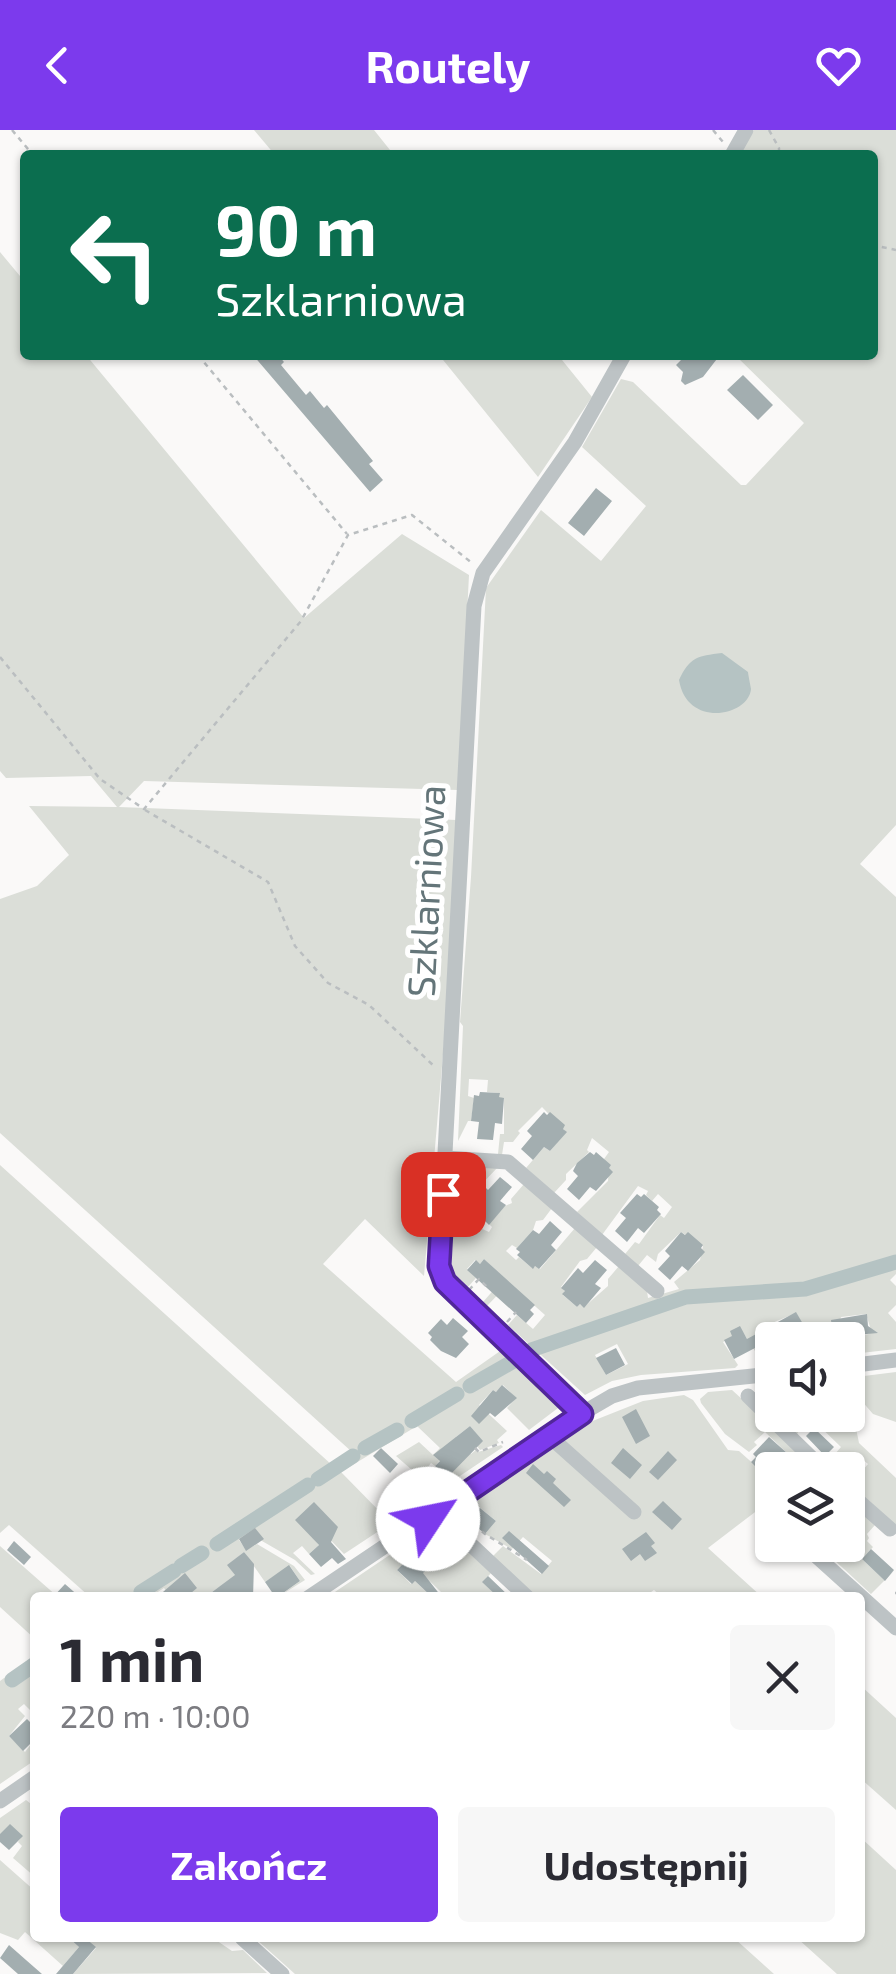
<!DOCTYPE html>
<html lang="pl">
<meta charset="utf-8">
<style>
body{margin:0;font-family:"Exo 2",sans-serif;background:#f7f7f7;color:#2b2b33;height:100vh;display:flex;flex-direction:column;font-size:38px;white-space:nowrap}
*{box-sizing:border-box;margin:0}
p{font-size:32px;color:#7c7c81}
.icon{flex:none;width:55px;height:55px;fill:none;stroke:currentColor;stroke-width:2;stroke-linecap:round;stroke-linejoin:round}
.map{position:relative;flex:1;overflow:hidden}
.details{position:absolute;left:30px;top:1462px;width:835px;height:350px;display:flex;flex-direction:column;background:#fff;border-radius:10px;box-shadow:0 2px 8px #0004}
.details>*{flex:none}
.top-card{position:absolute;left:20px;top:20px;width:858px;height:210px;border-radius:10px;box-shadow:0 2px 8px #0004;background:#0b6e4f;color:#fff;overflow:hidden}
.buttons{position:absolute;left:755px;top:1192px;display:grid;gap:20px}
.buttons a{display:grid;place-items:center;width:110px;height:110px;border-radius:10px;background:#fff;box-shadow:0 2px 8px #0004;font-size:50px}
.pin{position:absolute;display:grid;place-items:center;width:85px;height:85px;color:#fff;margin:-42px;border-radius:20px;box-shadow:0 5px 15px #0006}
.me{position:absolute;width:110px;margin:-55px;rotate:56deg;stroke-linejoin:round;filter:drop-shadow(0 0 8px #0008)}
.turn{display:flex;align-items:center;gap:35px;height:210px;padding:0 30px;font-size:45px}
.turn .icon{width:130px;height:130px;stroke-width:2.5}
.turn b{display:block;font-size:70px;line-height:85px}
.round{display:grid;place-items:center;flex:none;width:105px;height:105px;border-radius:10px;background:#f7f7f7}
.summary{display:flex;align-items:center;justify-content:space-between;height:170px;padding:0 30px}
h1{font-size:60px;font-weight:700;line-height:75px}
.cta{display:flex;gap:20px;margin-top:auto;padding:20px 30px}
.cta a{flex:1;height:115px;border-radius:10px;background:#7c3aed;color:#fff;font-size:40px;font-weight:700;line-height:115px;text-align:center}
.cta a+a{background:#f7f7f7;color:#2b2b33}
header{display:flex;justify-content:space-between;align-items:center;height:130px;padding:0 30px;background:#7c3aed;color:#fff;font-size:45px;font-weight:700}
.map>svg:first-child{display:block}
.green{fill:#dbded8;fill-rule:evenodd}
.water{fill:#b5c3c3}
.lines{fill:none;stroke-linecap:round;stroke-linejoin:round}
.canal{stroke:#b5c3c3;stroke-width:15}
.building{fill:#a3aeb0}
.path{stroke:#babec0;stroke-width:2.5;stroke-dasharray:5 5;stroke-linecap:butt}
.minor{stroke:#bdc3c5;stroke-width:15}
.route-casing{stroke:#51269a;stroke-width:25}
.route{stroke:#7c3aed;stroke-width:18}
.labels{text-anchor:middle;stroke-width:10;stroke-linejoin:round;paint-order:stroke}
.street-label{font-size:38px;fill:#647579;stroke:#fff}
</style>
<header><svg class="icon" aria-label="back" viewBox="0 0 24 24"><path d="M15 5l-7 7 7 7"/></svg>Routely<svg class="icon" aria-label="heart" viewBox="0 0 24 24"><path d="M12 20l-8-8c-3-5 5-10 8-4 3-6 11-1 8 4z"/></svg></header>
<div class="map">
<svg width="896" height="1844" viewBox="0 0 896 1844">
<rect width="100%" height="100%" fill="#faf9f8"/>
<!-- green -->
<path class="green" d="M254 0H374L394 25H275Z
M754 0H896V695L860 734 896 767V1144L890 1150 896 1156V1175L888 1183 896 1192V1219L861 1223 858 1206 869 1204 871 1200 866 1184 841 1187 833 1210H825L814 1198 807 1201 796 1183 758 1199 762 1207 758 1210 765 1225 772 1222V1234L764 1235 742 1201 723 1212 738 1235 735 1238 641 1245 612 1251 585 1265 508 1195 517 1185 533 1199 545 1185 509 1153 487 1176 483 1172 504 1148 484 1129 480 1134 475 1130 467 1139 476 1148 467 1158 451 1143 456 1046 461 1045V1040H456L464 1034 498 1037 458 1079V1085L469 1094 474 1088 481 1093 478 1097 489 1102 492 1097 489 1094 505 1076 512 1073 511 1069 524 1054 552 1078 543 1090 536 1091 533 1100 517 1118 512 1115 506 1121 516 1130 519 1127 532 1138 535 1136 540 1139 575 1098 597 1117 587 1129 580 1131 561 1157 565 1161 563 1165 577 1177 580 1174 584 1177 608 1156V1149L619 1136 647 1161 648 1168 679 1159 674 1152 700 1130 703 1116 681 1102 658 1124 656 1132 647 1125 638 1136 625 1124 635 1112 639 1114 660 1085 664 1088 672 1077 658 1064 652 1071 646 1065 648 1061 638 1056 602 1105 577 1082 608 1051 609 1038 604 1029 609 1022 592 1008 587 1020 589 1022 566 1044V1050L554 1063 526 1038 544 1017 550 1021 566 1002 542 977 518 1001 520 1003 513 1012H504L502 1025 498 1024 500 1004H504V969L499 967V963L487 962 488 950 469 949 468 966 474 968 471 991H468L458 1011 463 896 460 892 471 747 486 458 541 380 601 431 646 376 582 317 621 249 633 252 741 355H746L804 293 735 225H872V25H739ZM617 1214 628 1234 606 1245 595 1225Z
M0 122 25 152V225H86L304 488 402 404 469 445 458 660 144 651 119 677 457 690 448 866 424 1146 365 1089 323 1134 456 1252 503 1219 562 1275 529 1300 507 1278 516 1268 503 1255 496 1262 493 1260 479 1275 507 1301 497 1310 499 1313 480 1320 477 1316 482 1311 470 1296 456 1307 471 1324 476 1320 478 1322 501 1315 503 1317 448 1354 444 1351 458 1336 440 1330 435 1336 431 1333 428 1337 441 1351 435 1356 439 1360 420 1373 397 1352 412 1340 396 1326 419 1312 433 1325 440 1318 417 1296 341 1342 391 1393 344 1424 319 1398 311 1405 319 1415 309 1424 302 1416 293 1423 315 1444 311 1445 295 1430 262 1411 255 1399 239 1410 246 1420 257 1414 294 1436 305 1450 278 1467 300 1451 290 1436 265 1452 244 1422 228 1435 238 1449 230 1450 209 1464 211 1467H171L164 1458 150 1467H90L9 1395 0 1403V1035L332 1335 352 1322 0 1003V769L37 756 69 725 29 676 117 677 91 646 6 648 0 641Z
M439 225H558L592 267 538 347Z
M896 1242V1292L873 1284 848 1255V1248Z
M732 1260 820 1340H772V1369L708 1418 762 1467H662L654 1460 644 1467H537L492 1427 503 1416 541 1444 552 1431 523 1407 512 1419 485 1404 496 1391 479 1377 469 1387 459 1379 585 1294 643 1271 684 1265 693 1270 728 1320 739 1321 766 1345 786 1322 765 1302 754 1312 757 1315 749 1322 725 1304 701 1273 700 1269 708 1262Z
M848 1274 852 1278 859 1313 896 1348V1399L849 1356 868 1334 857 1325 843 1340H837L828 1332 841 1317 812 1289 804 1293 797 1304 777 1285H848Z
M848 1365 875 1395 867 1404 869 1408 867 1411 873 1417 862 1429 884 1450 894 1441 871 1464 818 1415H848Z
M437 1393 491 1443 483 1452 499 1467H438L442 1463 408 1430 397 1440 411 1454 415 1451 432 1467 326 1468Z
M0 1416 58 1467 35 1468V1509L0 1477Z
M35 1525V1585L24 1574 18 1579 25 1586 9 1606 25 1622 35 1609V1630L0 1654V1551Z
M860 1555 896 1588V1680L860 1648Z
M26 1670 35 1677 31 1688 35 1692V1747L13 1728 22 1716 18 1712 22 1706 0 1704V1688Z
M860 1707 896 1740V1844H837L797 1808H860Z
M0 1730 35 1761V1808H69L79 1817 63 1836 25 1802 18 1810 0 1803Z
M85 1808H162L166 1811 170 1808H213L232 1821 243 1820 267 1843 73 1844 96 1818Z
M734 1808 774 1844H295L256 1809Z"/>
<!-- water -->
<path class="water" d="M722 523 748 542C748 544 751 558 751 559 749 586 687 599 679 550 690 527 697 526 722 523Z"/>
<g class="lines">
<!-- canal -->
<path class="canal" d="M531 1220 686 1167 805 1159 896 1132
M470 1256 512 1232
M412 1291 457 1264
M365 1318 397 1300
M318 1349 353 1326
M217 1414 308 1355
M181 1436 202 1423
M141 1462 174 1441
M12 1550 35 1534"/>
</g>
<!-- building -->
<path class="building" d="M253 225H278L284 232 281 235 306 265 310 261 324 278 327 275 373 331 369 334 383 350 370 362Z
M686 225H720L703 247 685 255 681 251 683 242 676 235Z
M743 245 773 275 758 290 727 260Z
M596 358 612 371 584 406 568 393Z
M480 962 500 963 499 967 504 968 502 994 495 993 493 1010 477 1009 479 992 471 991 474 965 479 966Z
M544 982 547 985 550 982 565 995 563 999 567 1002 550 1021 544 1017 533 1030 521 1019 532 1006 527 1001Z
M590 1022 594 1025 596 1022 611 1035 609 1038 613 1042 596 1061 590 1057 579 1070 567 1059 578 1046 573 1041 577 1033Z
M500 1047 512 1057 500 1071 506 1075 489 1095 485 1091 482 1094 467 1081 470 1078 466 1075 483 1055 488 1060Z
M637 1064 641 1067 644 1064 659 1077 657 1080 661 1084 644 1103 638 1098 627 1112 615 1101 626 1088 620 1083Z
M550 1091 562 1102 551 1115 556 1120 539 1139 535 1136 533 1139 517 1125 520 1122 516 1119 533 1100 539 1104Z
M681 1102 685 1105 688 1102 703 1115 701 1118 705 1122 688 1141 682 1136 670 1150 658 1139 670 1126 665 1121Z
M484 1129 535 1175 530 1180 534 1184 526 1193 467 1140 476 1130 480 1134Z
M595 1130 607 1140 595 1154 601 1158 584 1178 580 1174 577 1177 562 1164 565 1161 561 1158 578 1138 583 1143Z
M796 1182 806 1199 784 1210H770L734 1229 724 1210 732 1206 730 1201 740 1196 747 1209Z
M867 1184 868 1196 878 1203 833 1207 831 1190Z
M453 1188 468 1201 462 1207 469 1214 456 1228 441 1221 430 1210 432 1207 428 1203 441 1189 447 1195Z
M616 1218 625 1235 606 1245 596 1228Z
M502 1255 517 1268 495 1287 490 1283 479 1294 471 1286 493 1260 496 1262Z
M636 1279 650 1306 636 1314 622 1287Z
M470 1296 483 1311 444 1351 436 1343 439 1339 435 1336 440 1331 433 1325Z
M814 1298 834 1317 825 1326 806 1306Z
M769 1307 787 1323 765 1346 751 1332 756 1327 753 1324Z
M381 1318 398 1334 390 1343 373 1326Z
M623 1318 642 1335 630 1349 611 1333Z
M668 1321 677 1330 658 1350 649 1342Z
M533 1334 544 1344 547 1341 556 1349 553 1353 571 1370 564 1377 526 1343Z
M399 1364 407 1372 390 1387 383 1379Z
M663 1371 682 1389 672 1400 652 1382Z
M314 1372 338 1397 331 1412 346 1429 338 1434 332 1428 321 1437 309 1424 319 1415 295 1390Z
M480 1378 496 1391 485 1404 469 1390Z
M255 1398 264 1409 246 1421 239 1409Z
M509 1401 549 1436 542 1444 502 1408Z
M646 1402 655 1413 651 1416 657 1423 645 1431 640 1424 631 1431 622 1419Z
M440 1403 451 1414 423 1443 441 1466 433 1468 415 1451 412 1454 397 1440 408 1429 412 1433Z
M14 1411 31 1427 24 1435 7 1420Z
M871 1419 894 1440 885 1451 862 1429Z
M244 1422 254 1434 253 1468H204L235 1445 227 1435Z
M289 1435 300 1451 276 1468 265 1452Z
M185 1443 197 1458 185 1468H156Z
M488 1446 511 1468H499L482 1452Z
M65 1454 81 1468H52Z
M27 1589 35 1597V1609L23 1621 9 1606Z
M10 1694 23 1706 9 1720 0 1712V1704Z
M69 1808H85L96 1817 73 1844H56L79 1817Z
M9 1815 26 1830 42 1844H18L0 1828Z"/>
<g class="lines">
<!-- path -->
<path class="path" d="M12 0 33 25
M713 0 723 12
M769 0 779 18V25
M751 23 774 25
M872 115 896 120
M198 225 347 404
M0 527 100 649 144 679 301 491 348 405 412 385 472 433
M145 680 268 752 295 816 328 853 369 875 434 936
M469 1160 479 1149 489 1159
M507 1192 516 1182
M856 1204 858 1218
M475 1318 479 1322 503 1312
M847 1340 852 1344
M459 1382 485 1404 527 1430
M895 1463H896"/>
<!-- minor -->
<path class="minor" d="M732 25 746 0
M445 1028 508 1032 657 1161
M848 1236 896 1230
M748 1266 824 1340
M581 1284 451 1160 439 1136 474 476 483 443 575 312 624 225
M549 1306 634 1382
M848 1362 890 1399
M437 1383 528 1468
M771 1385 772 1386
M804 1415 896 1498
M308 1468 581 1284 612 1266 638 1258 772 1244
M0 1671 35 1647
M242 1808 282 1844"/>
</g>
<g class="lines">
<!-- route casing -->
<g class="route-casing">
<path id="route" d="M428 1389 582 1284 445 1152 439 1136 443 1064"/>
</g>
<!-- route -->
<use href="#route" class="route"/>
</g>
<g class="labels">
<!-- street labels -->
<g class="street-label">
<text transform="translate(427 761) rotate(-87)" y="13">Szklarniowa</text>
</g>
</g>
</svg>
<div class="buttons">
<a><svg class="icon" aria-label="sound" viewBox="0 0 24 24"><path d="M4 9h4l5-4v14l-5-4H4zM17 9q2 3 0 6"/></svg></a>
<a><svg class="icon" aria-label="layers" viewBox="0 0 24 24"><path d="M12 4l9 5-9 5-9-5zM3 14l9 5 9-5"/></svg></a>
</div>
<div class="pin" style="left:443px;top:1064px;background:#d93025"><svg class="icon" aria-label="arrive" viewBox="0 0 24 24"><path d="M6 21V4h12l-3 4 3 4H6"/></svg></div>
<svg class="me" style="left:428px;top:1389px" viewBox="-20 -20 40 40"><circle r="19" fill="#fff"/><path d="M0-13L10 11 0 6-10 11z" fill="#7c3aed"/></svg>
<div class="top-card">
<div class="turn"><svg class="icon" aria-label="left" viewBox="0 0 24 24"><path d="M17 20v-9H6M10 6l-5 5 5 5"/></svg><div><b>90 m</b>Szklarniowa</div></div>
</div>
<section class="details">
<div class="summary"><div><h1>1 min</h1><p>220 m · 10:00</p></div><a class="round"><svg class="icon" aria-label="close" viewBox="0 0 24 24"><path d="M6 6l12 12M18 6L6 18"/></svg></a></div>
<div class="cta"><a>Zakończ</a><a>Udostępnij</a></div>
</section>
</div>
